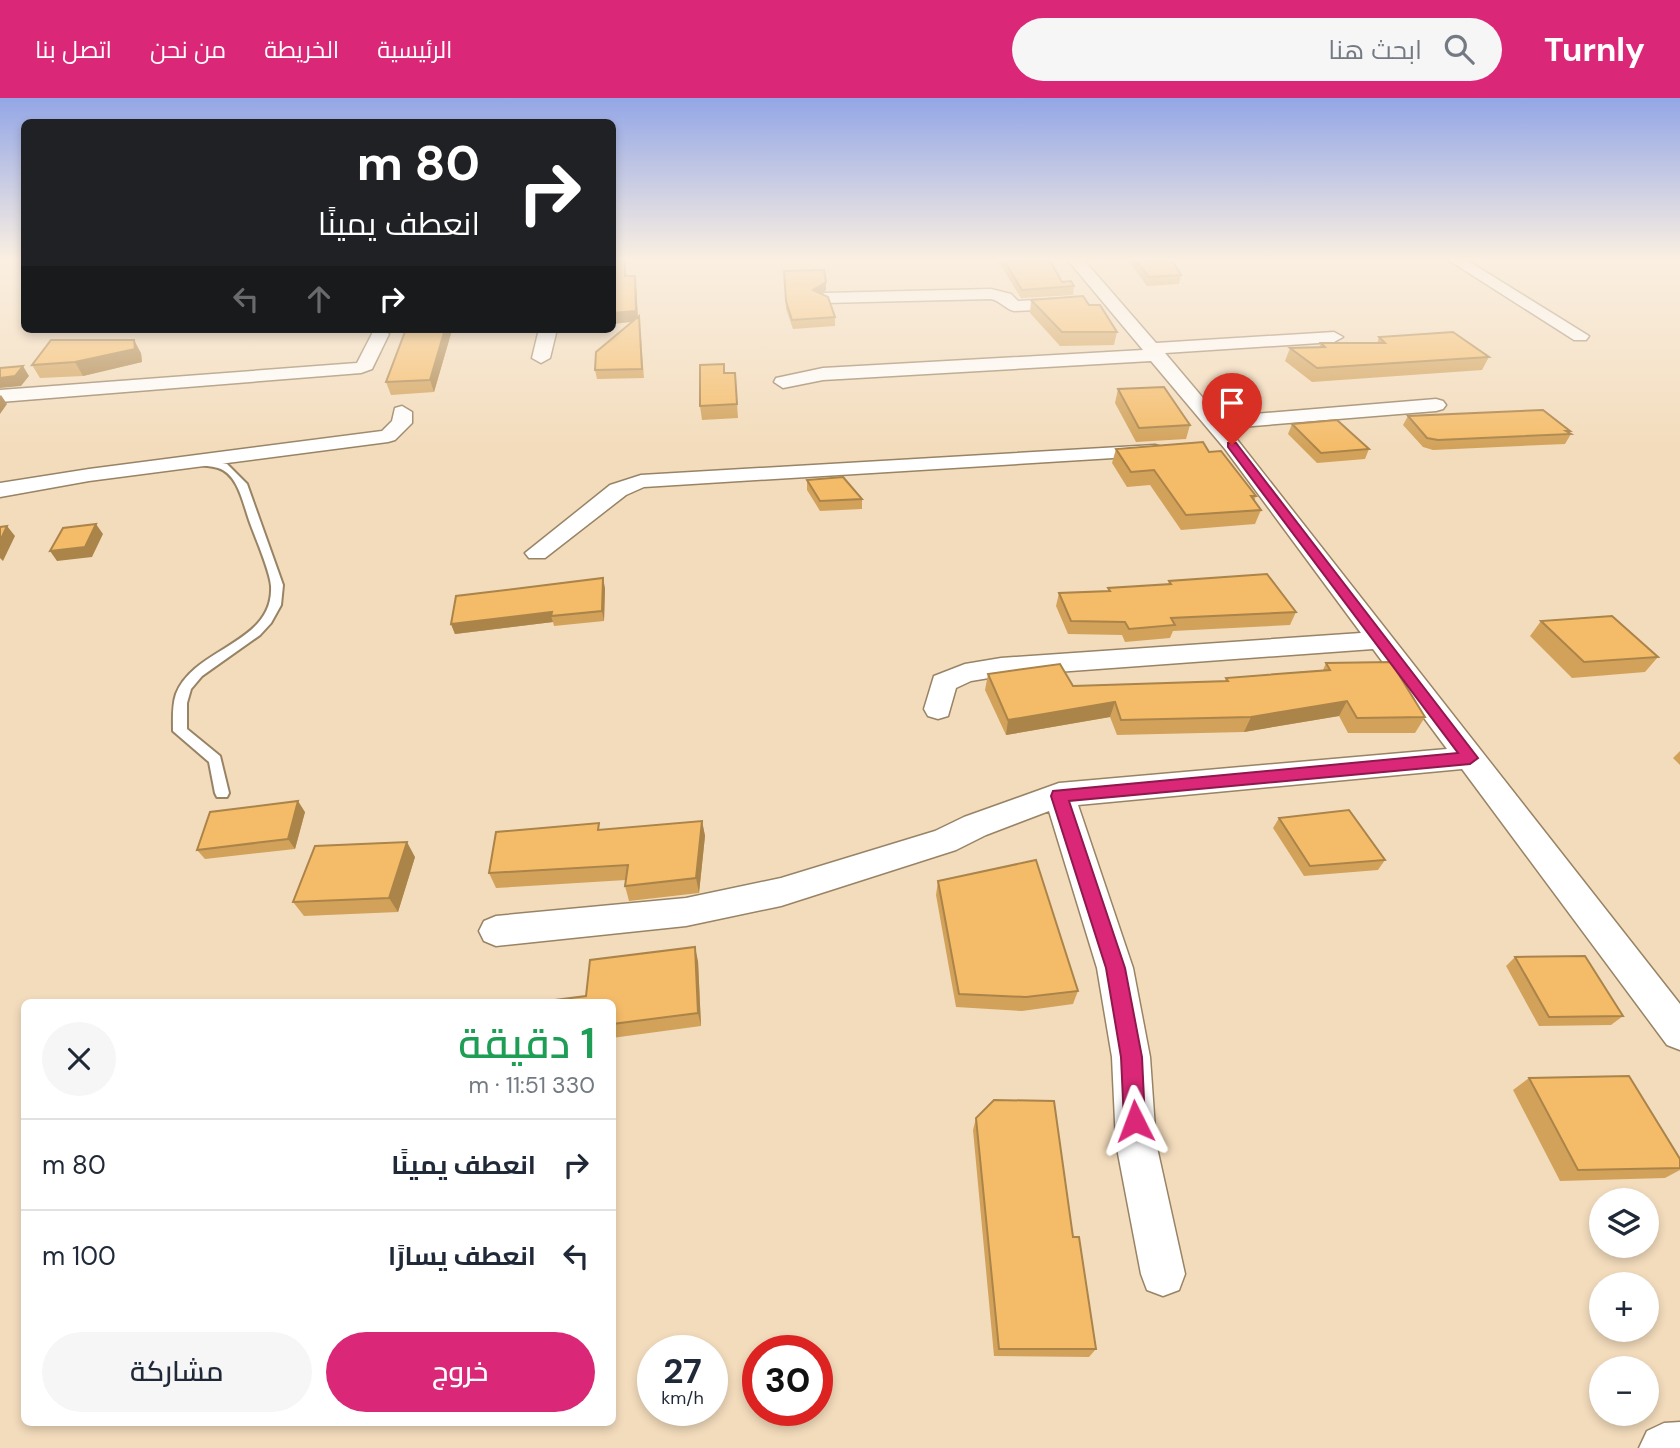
<!DOCTYPE html>
<html lang="ar">
<meta charset="utf-8">
<style>
body{margin:0;font-family:"DM Sans",Cairo,sans-serif;background:#f6f6f7;color:#1f2937;direction:rtl;height:100vh;display:flex;flex-direction:column;font-size:26px;white-space:nowrap}
*{box-sizing:border-box;margin:0}
p{font-size:23px;color:#747a83}
.icon{flex:none;width:38px;height:38px;fill:none;stroke:currentColor;stroke-width:2;stroke-linecap:round;stroke-linejoin:round}
.map{position:relative;flex:1;overflow:hidden;direction:ltr}
.drawer{position:absolute;left:21px;top:901px;width:595px;height:427px;display:flex;flex-direction:column;background:#fff;border-radius:10px;box-shadow:0 4px 10px #0003;direction:rtl}
.drawer>*{flex:none}
.top-card{position:absolute;left:21px;top:21px;width:595px;height:214px;border-radius:10px;box-shadow:0 4px 10px #0003;direction:rtl;background:#202124;color:#fff;overflow:hidden}
.buttons{position:absolute;left:1589px;top:1090px;display:grid;gap:14px}
.buttons a{display:grid;place-items:center;width:70px;height:70px;border-radius:50%;background:#fff;box-shadow:0 4px 10px #0003;font-size:35px}
.speed{position:absolute;left:637px;top:1237px;display:flex;gap:14px;font-size:35px;font-weight:700;text-align:center}
.speed>*{display:grid;place-content:center;width:91px;height:91px;border-radius:50%;background:#fff;box-shadow:0 4px 10px #0003;line-height:1}
.speed small{font-size:18px;font-weight:400}
.speed .limit{border:10px solid #d22;background:#fff;color:#111}
.pin{position:absolute;display:grid;place-items:center;width:60px;height:60px;color:#fff;margin:-72px -30px;border-radius:50% 50% 50% 0;rotate:-45deg;box-shadow:0 0 7px #0007}
.pin .icon{rotate:45deg}
.me{position:absolute;width:77px;margin:-38px;rotate:357deg;stroke-linejoin:round;filter:drop-shadow(0 0 5px #0008)}
.turn{display:flex;align-items:center;gap:24px;height:147px;padding:0 21px;font-size:32px}
.turn .icon{width:91px;height:91px;stroke-width:2.5}
.turn b{display:block;font-size:49px;line-height:60px}
.lanes{display:flex;align-items:center;height:66px;padding:0 21px;background:#0003;justify-content:center;gap:35px;direction:ltr}
.lanes .off{opacity:.35}
.round{display:grid;place-items:center;flex:none;width:74px;height:74px;border-radius:37px;background:#f6f6f7}
.head{display:flex;align-items:center;justify-content:space-between;height:119px;padding:0 21px}
h1{font-size:42px;font-weight:600;line-height:52px;color:#1e9e55}
.cta{display:flex;gap:14px;margin-top:auto;padding:14px 21px}
.cta a{flex:1;height:80px;border-radius:42px;background:#db2777;color:#fff;font-size:28px;font-weight:600;line-height:80px;text-align:center}
.cta a+a{background:#f6f6f7;color:#1f2937}
ul{padding:0;list-style:none}
li{display:flex;align-items:center;gap:21px;height:91px;padding:0 21px;border-top:2px solid #e0e1e3}
li div{flex:1}
li b{display:block;font-size:26px}
li em{font-style:normal}
header{display:flex;align-items:center;gap:42px;box-sizing:border-box;height:98px;padding:0 35px;background:#db2777;color:#fff}
header strong{font-size:33px}
nav{display:flex;gap:38px;margin-inline-start:auto;font-size:24px}
.search{width:490px;height:63px;background:#f6f6f7;display:flex;align-items:center;gap:18px;box-sizing:border-box;padding:0 24px;border-radius:38px;color:#747a83;font-size:26px}
.map>svg:first-child{display:block}
.lines{fill:none;stroke-linecap:round;stroke-linejoin:round}
.lane-casing{stroke:#988365;stroke-width:4}
.street-casing{stroke:#988365;stroke-width:3}
.lane{fill:#fff;fill-rule:evenodd}
.street{fill:#fff;fill-rule:evenodd}
.wall{fill:#d2a25a}
.shaded-wall{fill:#ab844a}
.building{fill:#f4bc69;stroke:#ab844a;stroke-width:2}
.route{fill:#db2777;stroke:#8e194d;stroke-width:2}
</style>
<header>
<strong>Turnly</strong>
<div class="search"><svg class="icon" aria-label="search" viewBox="0 0 24 24"><circle cx="10" cy="10" r="6"/><path d="M15 15l6 6"/></svg>ابحث هنا</div>
<nav><a>الرئيسية</a><a>الخريطة</a><a>من نحن</a><a>اتصل بنا</a></nav>
</header>
<div class="map">
<svg width="1680" height="1350" viewBox="0 0 1680 1350">
<rect width="100%" height="100%" fill="#f3dcbc"/>
<g class="lines">
<!-- lane casing -->
<g class="lane-casing">
<path id="lane" d="M200 361 227 366 247 386 283 487 281 507 271 525 260 537 202 578 191 591 187 605V631L220 658 229 695 227 699H217L215 695 209 664 173 633C173 621 172 608 176 596 194 549 274 546 271 488 270 473 255 439 249 422 243 405 238 376 218 370 211 368 203 368 197 366V362Z"/>
</g>
<!-- street casing -->
<g class="street-casing">
<path id="street" d="M1067 161H1083L1156 245 1334 234 1343 239 1334 244 1165 255 1219 319 1436 301 1443 303 1446 307 1443 311 1436 313 1228 330 1680 906V952L1667 947 1462 671 1078 707 1133 870 1150 959 1156 1045 1185 1176 1179 1192 1163 1198 1147 1192 1141 1176 1116 1045 1112 959 1097 870 1049 713 986 737 956 752 781 808 686 828 496 848 484 843 479 833 484 823 496 818 686 800 781 780 935 733 964 719 1059 685 1447 651 1373 551 1001 578 971 583 956 590 948 618 938 621 928 618 924 611 934 578 965 566 1001 560 1361 535 1225 351 1151 263 823 282 783 290 774 284 776 280 823 270 1143 252Z
M1447 161H1465L1589 238 1586 242H1574Z
M991 191 1011 196 1018 203 1072 200 1080 205 1072 210 1014 213C1005 211 1001 203 991 201L824 205 816 200 824 195Z
M381 231 389 236 372 271 361 275 0 304V292L357 265 374 232Z
M539 231H557L550 260 541 265 532 260Z
M402 308 412 314V325L395 342 388 344 89 383 0 399V385L89 371 382 333 392 323 395 310Z
M1155 347 1162 349 1165 353 1162 357 644 389 626 397 545 460H529L525 455 610 387 641 377Z
M1680 1324V1350H1639L1647 1333 1664 1325Z"/>
</g>
<!-- lane -->
<use href="#lane" class="lane"/>
<!-- street -->
<use href="#street" class="street"/>
</g>
<!-- wall -->
<path class="wall" d="M612 161 626 172 627 178H635L636 188 638 219 640 227 644 280 597 281 595 272 632 224 612 226Z
M997 161H1049L1062 184 1074 188 1073 197 1021 200Z
M1127 161H1171L1181 177 1179 186 1147 188Z
M784 173 826 184V192L821 196 835 219V228L793 231 786 211Z
M1031 202 1089 207 1117 234 1114 247 1060 248 1030 215Z
M452 232 434 294 391 297 386 284Z
M1379 239 1489 259 1482 272 1312 284 1285 263 1290 250 1319 249 1321 245H1377Z
M141 255 142 264 83 278 40 280 32 267Z
M725 275H735L738 320 702 322 700 308Z
M1118 291 1190 327 1186 341 1136 344 1115 305Z
M1408 318 1570 333 1569 335 1571 336 1565 346 1433 352 1423 349 1403 327Z
M1292 326 1369 351 1365 361 1317 365 1288 336Z
M1116 351 1209 354 1256 398 1254 403 1261 412 1255 426 1181 432 1150 387 1127 389 1112 365Z
M807 382 862 401V411L820 413 807 392Z
M1169 483 1296 514 1290 527 1173 533 1170 540 1125 544 1122 537 1068 536 1056 508 1059 495 1108 493V490L1168 487Z
M605 490 604 523 554 528 553 524 455 536 451 526Z
M1541 523 1658 559 1645 574 1572 580 1530 538Z
M1326 565 1425 619 1415 635H1348L1339 618 1244 634 1117 637 1110 619 1006 637 985 592 988 576 1073 588 1225 583 1226 580 1323 572Z
M1680 653V667L1673 660Z
M305 714 295 751 205 761 197 752Z
M1279 720 1385 762 1378 772 1304 778 1273 730Z
M702 723 705 738 699 795 629 803 625 788 626 782 496 790 489 775 601 732Z
M415 759 398 814 304 818 293 804Z
M938 783 1078 893 1073 906 1022 913 956 909 936 797Z
M1515 859 1623 918 1611 927 1539 928 1506 868Z
M698 863 701 928 612 940V905L586 898Z
M1529 980 1680 1070V1072L1665 1080 1560 1083 1513 992Z
M976 1020 1096 1251 1089 1259 994 1258 973 1032Z"/>
<!-- shaded-wall -->
<path class="shaded-wall" d="M635 178 636 188 638 223 612 226V215Z
M826 184V192L814 201 813 192Z
M445 231 452 232 434 294 430 282Z
M134 242 141 255 142 264 83 278 75 264Z
M23 268 29 278 21 288 0 290V280Z
M1 297 7 306 0 316V298Z
M96 426 103 436 92 459 57 463 50 453Z
M7 428 15 438 3 463 0 460V443Z
M603 480 605 490 604 523 602 513Z
M552 514 551 518 553 524 455 536 451 526Z
M1347 603 1339 618 1244 634 1251 619Z
M1115 604 1110 619 1006 637 1008 622Z
M298 703 305 714 295 751 288 741Z
M702 723 705 738 699 795 696 780Z
M407 744 415 759 398 814 389 800Z
M695 849 698 863 701 928 698 915Z"/>
<!-- building -->
<path class="building" d="M612 161H620L621 162H625V178H635L636 213 612 215Z
M1003 161H1049L1062 184 1071 183 1074 188 1022 192Z
M1135 161H1171L1181 177 1149 179Z
M824 172 826 184 813 192 828 199 835 219 792 222 786 203 784 173Z
M1083 198 1089 207H1100L1117 234H1062L1031 202Z
M639 218 642 271 595 272 596 254Z
M406 231H445L430 282 386 284Z
M1453 234 1489 259 1317 270 1290 250 1325 249 1321 245H1385L1379 239Z
M51 242H134L135 251 75 264 32 267Z
M724 266V275H735L737 306 700 308V267Z
M23 268 15 278 0 280V270Z
M1164 289 1190 327 1139 330 1118 291Z
M1543 312 1570 333H1566L1571 336 1438 342 1427 340 1408 318Z
M1337 322 1369 351 1321 355 1292 326Z
M1203 344 1209 354 1221 353 1256 398H1251L1261 412 1186 417 1154 372 1131 374 1116 351Z
M843 379 862 401 820 403 807 382Z
M96 426 85 449 50 453 63 430Z
M7 428 0 443V429Z
M1267 476 1296 514 1171 520 1175 527 1129 531 1125 524 1071 523 1059 495 1110 493 1108 490 1171 486 1169 483Z
M603 480 602 513 551 518 552 514 451 526 456 498Z
M1612 518 1658 559 1584 564 1541 523Z
M1391 564 1425 619 1357 620 1347 603 1251 619 1121 622 1115 604 1008 622 988 576 1060 566 1073 588 1228 583 1226 580 1330 572 1326 565Z
M298 703 288 741 197 752 210 714Z
M1349 712 1385 762 1310 768 1279 720Z
M702 723 696 780 625 788 628 767 489 775 496 734 599 725 598 732Z
M407 744 389 800 293 804 315 748Z
M1036 762 1078 893 1026 899 959 896 938 783Z
M695 849 698 915 612 926V905H531L586 898 590 862Z
M1585 858 1623 918 1549 919 1515 859Z
M1629 978 1680 1061V1070L1578 1072 1529 980Z
M994 1002 1054 1003 1073 1139H1079L1096 1251H999L976 1020Z"/>
<!-- sky -->
<linearGradient id="sky" x2="0" y2="1"><stop stop-color="#93a6e6"/><stop offset="0.46" stop-color="#faefe1"/><stop offset="1" stop-color="#faefe1" stop-opacity="0"/></linearGradient>
<rect width="1680" height="350" fill="url(#sky)"/>
<!-- route -->
<path class="route" d="M1228 345H1236L1478 660 1470 666 1069 703 1125 870 1142 959 1145 1023 1142 1031 1135 1034 1127 1031 1124 1023 1121 959 1106 870 1051 698 1053 693 1458 655 1228 349Z"/>
</svg>
<div class="buttons">
<a><svg class="icon" aria-label="layers" viewBox="0 0 24 24"><path d="M12 4l9 5-9 5-9-5zM3 14l9 5 9-5"/></svg></a>
<a>+</a>
<a>−</a>
</div>
<div class="speed"><div>27<small>km/h</small></div><div class="limit">30</div></div>
<div class="pin" style="left:1232px;top:347px;background:#d93025"><svg class="icon" aria-label="arrive" viewBox="0 0 24 24"><path d="M6 21V4h12l-3 4 3 4H6"/></svg></div>
<svg class="me" style="left:1135px;top:1023px" viewBox="-20 -20 40 40"><path d="M0-17L14 15 0 8-14 15z" fill="#db2777" stroke="#fff" stroke-width="4"/></svg>
<div class="top-card">
<div class="turn"><svg class="icon" aria-label="right" viewBox="0 0 24 24"><path d="M7 20v-9h11M14 6l5 5-5 5"/></svg><div><b>80 m</b>انعطف يمينًا</div></div>
<div class="lanes"><svg class="icon off" aria-label="left" viewBox="0 0 24 24"><path d="M17 20v-9H6M10 6l-5 5 5 5"/></svg><svg class="icon off" aria-label="ahead" viewBox="0 0 24 24"><path d="M12 20V5M6 11l6-6 6 6"/></svg><svg class="icon" aria-label="right" viewBox="0 0 24 24"><path d="M7 20v-9h11M14 6l5 5-5 5"/></svg></div>
</div>
<section class="drawer">
<div class="head"><div><h1>1 دقيقة</h1><p>330 m · 11:51</p></div><a class="round"><svg class="icon" aria-label="close" viewBox="0 0 24 24"><path d="M6 6l12 12M18 6L6 18"/></svg></a></div>
<ul>
<li><svg class="icon" aria-label="right" viewBox="0 0 24 24"><path d="M7 20v-9h11M14 6l5 5-5 5"/></svg><div><b>انعطف يمينًا</b></div><em>80 m</em></li>
<li><svg class="icon" aria-label="left" viewBox="0 0 24 24"><path d="M17 20v-9H6M10 6l-5 5 5 5"/></svg><div><b>انعطف يسارًا</b></div><em>100 m</em></li>
</ul>
<div class="cta"><a>خروج</a><a>مشاركة</a></div>
</section>
</div>
